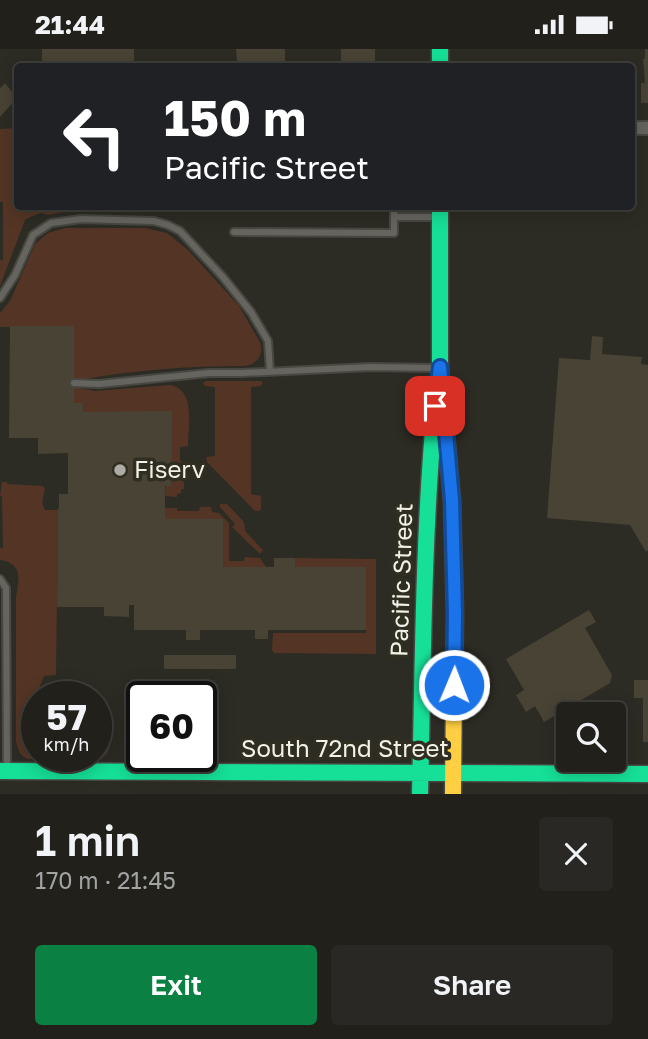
<!DOCTYPE html>
<meta charset="utf-8">
<style>
body{margin:0;font-family:"Golos Text",sans-serif;background:#292824;color:#f1f3f6;height:100vh;display:flex;flex-direction:column;font-size:26px;white-space:nowrap}
*{box-sizing:border-box;margin:0}
p{font-size:23px;color:#a2a3a3}
.icon{flex:none;width:38px;height:38px;fill:none;stroke:currentColor;stroke-width:2;stroke-linecap:round;stroke-linejoin:round}
.map{position:relative;height:745px;overflow:hidden}
.drawer{display:flex;flex-direction:column;background:#21201b;flex:1}
.drawer>*{flex:none}
.banner{position:absolute;left:14px;top:14px;width:621px;height:147px;border-radius:7px;box-shadow:0 4px 18px #0003,0 0 0 2px #3e3e3a;background:#202124;color:#fff;overflow:hidden}
.tools{position:absolute;left:556px;top:653px;display:grid;gap:14px}
.tools a{display:grid;place-items:center;width:70px;height:70px;border-radius:7px;background:#21201b;box-shadow:0 4px 18px #0003,0 0 0 2px #3e3e3a;font-size:35px}
.speed{position:absolute;left:21px;top:632px;display:flex;gap:14px;font-size:35px;font-weight:700;text-align:center}
.speed>*{display:grid;place-content:center;width:91px;height:91px;border-radius:50%;background:#21201b;box-shadow:0 4px 18px #0003,0 0 0 2px #3e3e3a;line-height:1}
.speed small{font-size:18px;font-weight:400}
.speed .limit{border:4px solid #111;border-radius:10px;background:#fff;color:#111}
.pin{position:absolute;display:grid;place-items:center;width:60px;height:60px;color:#fff;margin:-30px;border-radius:14px;box-shadow:0 4px 10px #0006}
.me{position:absolute;width:77px;margin:-38px;rotate:1deg;stroke-linejoin:round;filter:drop-shadow(0 0 5px #0008)}
.turn{display:flex;align-items:center;gap:24px;height:147px;padding:0 35px;font-size:32px}
.turn .icon{width:91px;height:91px;stroke-width:2.5}
.turn b{display:block;font-size:49px;line-height:60px}
.round{display:grid;place-items:center;flex:none;width:74px;height:74px;border-radius:7px;background:#292824}
.head{display:flex;align-items:center;justify-content:space-between;height:119px;padding:0 35px}
h1{font-size:42px;font-weight:600;line-height:52px}
.primary-button{display:flex;gap:14px;margin-top:auto;padding:14px 35px}
.primary-button a{flex:1;height:80px;border-radius:7px;background:#0b8043;color:#fff;font-size:28px;font-weight:600;line-height:80px;text-align:center}
.primary-button a+a{background:#292824;color:#f1f3f6}
.status{display:flex;justify-content:space-between;align-items:center;height:49px;padding:0 35px;background:#21201b;direction:ltr}
.status svg{height:19px;fill:currentColor}
.map>svg:first-child{display:block}
.green{fill:#543525}
.building{fill:#494336}
.lines{fill:none;stroke-linecap:round;stroke-linejoin:round}
.lane-casing{stroke:#484842;stroke-width:10}
.street-casing{stroke:#484842;stroke-width:16}
.fast-casing{stroke:#484842;stroke-width:19}
.slow-casing{stroke:#484842;stroke-width:19}
.lane{stroke:#65645f;stroke-width:6}
.street{stroke:#65645f;stroke-width:12}
.fast{stroke:#16e098;stroke-width:16}
.slow{stroke:#ffcf43;stroke-width:16}
.route-casing{stroke:#114b97;stroke-width:18}
.route{stroke:#1a73e8;stroke-width:12}
.poi-dot{fill:#adaca4;stroke:#2f2e21;stroke-width:2.5}
.labels{text-anchor:middle;stroke-width:7;stroke-linejoin:round;paint-order:stroke}
.poi-label{font-size:24px;fill:#f2f1e9;stroke:#2f2e21;text-anchor:start}
.street-label{font-size:24px;fill:#f2f1e9;stroke:#2f2e21}
</style>
<div class="status"><b>21:44</b><svg viewBox="0 0 49 12"><path d="M0 12V9h3v3zM5 12V6h3v6zM10 12V3h3v9zM15 12V0h3v12zM26 1h20v11H26zM47 4h2v5h-2z"/></svg></div>
<div class="map">
<svg width="648" height="745" viewBox="0 0 648 745">
<rect width="100%" height="100%" fill="#2c2b24"/>
<!-- green -->
<path class="green" d="M17 79 18 158H138V161H75L48 166 41 164 30 168 25 171 22 179 0 237V211H3V153H0V80Z
M157 158H218V162L157 161Z
M65 179H145L167 184 189 202 239 257 260 293C264 305 258 315 245 317 188 317 130 321 74 332L73 277 0 278V264L10 252 35 195 48 184Z
M206 332H261L263 334 260 337 251 338V445L261 447V460L259 462H255L207 413 206 408 215 407V338L205 337 203 334Z
M170 336C196 340 188 377 188 397L180 398V412L184 413V440H181V444L177 445V448L165 447 171 363H84L83 354H74V338L95 342Z
M2 433H7V435L43 437 45 440C44 448 40 453 45 461H58L56 626 44 627 31 661 30 699H37V707H96V700L101 701 105 691H109C111 699 108 706 100 710H28C19 706 18 701 16 692V549C18 532 25 515 0 511V499H3L2 447H0Z
M220 455H227L244 473 245 482 263 501 260 505 232 478 235 475 220 458Z
M200 458H211L212 463 219 464 229 474V512H244L245 508 260 509 266 518H223V470H165V459H177V462H199Z
M295 509 376 510V605L274 604 272 601 273 584H366V518H295Z"/>
<!-- building -->
<path class="building" d="M42 0H134V18H80V15L58 14V18H35V12H42Z
M236 0H285V13H237Z
M341 0H375V18H341Z
M645 0H648V54H641V34H645L643 10H645Z
M5 34 17 49 0 68V39Z
M10 277H74V354H83L84 363 172 362 171 437H165V470H223V518H274V509H295V518H366V581H268V590H255V581H200V591H186V581H134V556H129V568L104 567V558H57L58 459 59 460V445H68V404L38 405V389H9Z
M592 287 603 288 602 305 642 308 641 315 648 316V501L646 503 630 476 547 469 559 309 590 311Z
M589 561 596 573 585 579 612 626 610 634 544 673 535 657 526 663 516 646 524 641 506 610Z
M164 606H236V620H164Z
M634 631H648V693H643V649H634Z"/>
<g class="lines">
<!-- lane casing -->
<g class="lane-casing">
<path id="lane" d="M394 158V168H437
M234 183 394 184V168
M0 249 15 226 33 186 51 174 81 170 154 172 168 176 180 182 222 227 251 263 268 292 270 322
M74 334 99 335 209 324H241L371 318 438 319
M0 530 6 539 7 720"/>
</g>
<!-- street casing -->
<g class="street-casing">
<path id="street" d="M632 79H648"/>
</g>
<!-- fast casing -->
<g class="fast-casing">
<path id="fast" d="M440 0V18
M440 158V319L452 451 455 565 454 633
M0 722 648 725
M420 745C423 616 423 487 435 358"/>
</g>
<!-- slow casing -->
<g class="slow-casing">
<path id="slow" d="M453 745 454 633"/>
</g>
<!-- lane -->
<use href="#lane" class="lane"/>
<!-- street -->
<use href="#street" class="street"/>
<!-- fast -->
<use href="#fast" class="fast"/>
<!-- slow -->
<use href="#slow" class="slow"/>
</g>
<g class="lines">
<!-- route casing -->
<g class="route-casing">
<path id="route" d="M435 357 440 318 452 451 455 565 454 636"/>
</g>
<!-- route -->
<use href="#route" class="route"/>
</g>
<!-- markers -->
<circle class="poi-dot" cx="120" cy="421" r="7"/>
<g class="labels">
<!-- poi labels -->
<g class="poi-label">
<text x="134" y="429">Fiserv</text>
</g>
<!-- street labels -->
<g class="street-label">
<text transform="translate(402 531) rotate(-88)" y="8">Pacific Street</text>
<text x="345" y="708">South 72nd Street</text>
</g>
</g>
</svg>
<div class="tools">
<a><svg class="icon" aria-label="search" viewBox="0 0 24 24"><circle cx="10" cy="10" r="6"/><path d="M15 15l6 6"/></svg></a>
</div>
<div class="speed"><div>57<small>km/h</small></div><div class="limit">60</div></div>
<div class="pin" style="left:435px;top:357px;background:#d93025"><svg class="icon" aria-label="arrive" viewBox="0 0 24 24"><path d="M6 21V4h12l-3 4 3 4H6"/></svg></div>
<svg class="me" style="left:454px;top:636px" viewBox="-20 -20 40 40"><circle r="17" fill="#1a73e8" stroke="#fff" stroke-width="3"/><path d="M0-11L8 9 0 5-8 9z" fill="#fff"/></svg>
<div class="banner">
<div class="turn"><svg class="icon" aria-label="left" viewBox="0 0 24 24"><path d="M17 20v-9H6M10 6l-5 5 5 5"/></svg><div><b>150 m</b>Pacific Street</div></div>
</div>
</div>
<section class="drawer">
<div class="head"><div><h1>1 min</h1><p>170 m · 21:45</p></div><a class="round"><svg class="icon" aria-label="close" viewBox="0 0 24 24"><path d="M6 6l12 12M18 6L6 18"/></svg></a></div>
<div class="primary-button"><a>Exit</a><a>Share</a></div>
</section>
